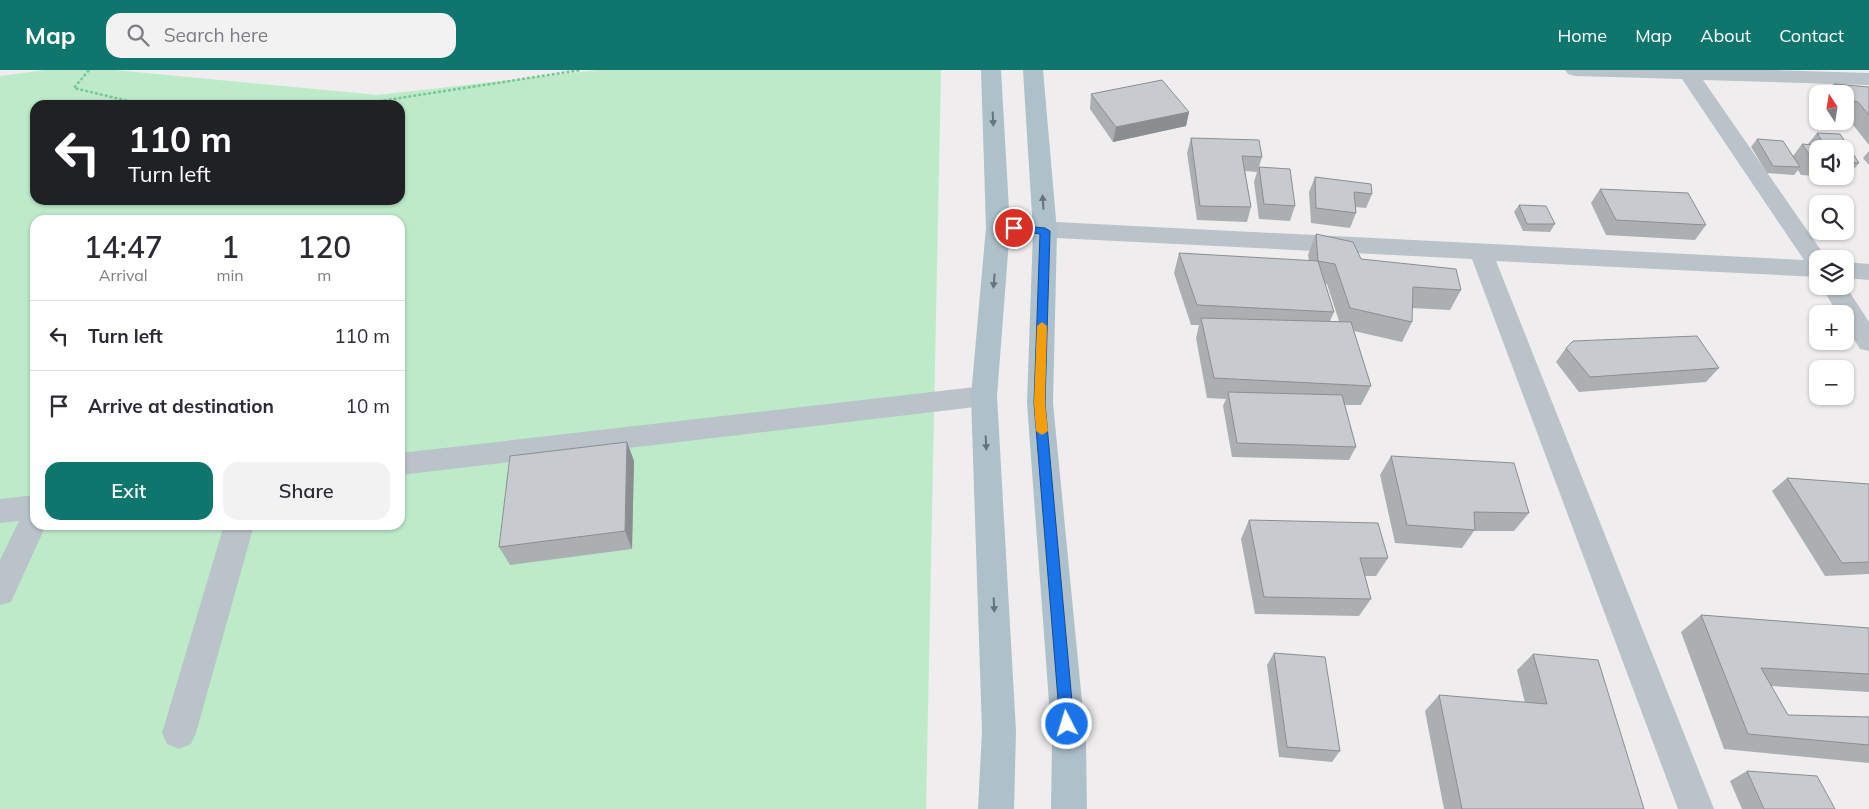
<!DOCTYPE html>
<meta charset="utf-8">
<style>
body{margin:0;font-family:Mulish,sans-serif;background:#f2f2f3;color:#2b2b33;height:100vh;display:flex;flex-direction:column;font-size:19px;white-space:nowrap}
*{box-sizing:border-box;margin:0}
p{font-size:16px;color:#7c7c81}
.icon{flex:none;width:28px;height:28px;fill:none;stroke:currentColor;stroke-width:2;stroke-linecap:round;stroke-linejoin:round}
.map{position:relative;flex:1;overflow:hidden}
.panel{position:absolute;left:30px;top:145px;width:375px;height:315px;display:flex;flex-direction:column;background:#fff;border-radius:15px;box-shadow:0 1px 4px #0004}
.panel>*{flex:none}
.guide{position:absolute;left:30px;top:30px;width:375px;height:105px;border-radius:15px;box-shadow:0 1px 4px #0004;background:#202124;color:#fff;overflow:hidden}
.needle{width:32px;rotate:348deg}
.controls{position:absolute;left:1809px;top:15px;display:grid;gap:10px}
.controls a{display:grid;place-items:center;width:45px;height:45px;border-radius:10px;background:#fff;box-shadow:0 1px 4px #0004;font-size:25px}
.pin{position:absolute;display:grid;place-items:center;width:42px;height:42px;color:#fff;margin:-21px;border:2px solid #fff;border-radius:50%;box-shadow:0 1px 5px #0007}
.me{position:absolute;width:55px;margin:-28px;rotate:355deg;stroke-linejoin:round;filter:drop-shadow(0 0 4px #0008)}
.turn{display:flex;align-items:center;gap:18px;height:105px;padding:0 15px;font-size:22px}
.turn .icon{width:65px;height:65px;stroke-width:2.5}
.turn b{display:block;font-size:35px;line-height:42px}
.eta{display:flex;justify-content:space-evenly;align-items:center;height:85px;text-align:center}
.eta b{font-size:30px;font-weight:600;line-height:35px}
.button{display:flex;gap:10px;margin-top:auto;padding:10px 15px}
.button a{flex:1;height:58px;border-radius:15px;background:#0f766e;color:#fff;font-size:20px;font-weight:600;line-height:58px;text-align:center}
.button a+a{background:#f2f2f3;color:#2b2b33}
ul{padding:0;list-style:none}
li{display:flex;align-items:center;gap:15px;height:70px;padding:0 15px;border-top:1px solid #e1e1e2}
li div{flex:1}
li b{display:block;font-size:19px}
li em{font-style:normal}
header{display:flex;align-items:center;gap:30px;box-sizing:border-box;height:70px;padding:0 25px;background:#0f766e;color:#fff}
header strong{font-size:24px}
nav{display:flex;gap:28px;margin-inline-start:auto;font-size:18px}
.search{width:350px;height:45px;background:#f2f2f3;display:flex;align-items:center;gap:12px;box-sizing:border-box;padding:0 18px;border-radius:15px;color:#7c7c81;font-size:19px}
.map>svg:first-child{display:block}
.green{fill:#bdebc9;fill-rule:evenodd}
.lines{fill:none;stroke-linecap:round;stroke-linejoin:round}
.path{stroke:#78c695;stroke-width:2.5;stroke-dasharray:3 2;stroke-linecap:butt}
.minor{fill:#b9c3c9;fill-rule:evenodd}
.major{fill:#aec0ca;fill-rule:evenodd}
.wall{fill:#abafb2;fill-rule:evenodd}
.shaded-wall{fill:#8b8e91}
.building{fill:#c7cbcf;stroke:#8b8e91}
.oneway{fill:#65737b}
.route{fill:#1a73e8;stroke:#114b97}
.slow{fill:#f59e0b}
</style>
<header>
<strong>Map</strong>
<div class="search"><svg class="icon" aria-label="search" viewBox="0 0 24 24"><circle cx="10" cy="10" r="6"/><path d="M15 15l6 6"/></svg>Search here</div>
<nav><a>Home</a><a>Map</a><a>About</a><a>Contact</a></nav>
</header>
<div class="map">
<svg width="1869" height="739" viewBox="0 0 1869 739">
<rect width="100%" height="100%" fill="#efeded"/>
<!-- green -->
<path class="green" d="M45 0H114L378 25 598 0H941L926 739H0V6ZM35 35H400V130H35ZM35 150H400V455H35Z"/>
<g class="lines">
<!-- path -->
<path class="path" d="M89 0 74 18 145 35
M354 35 581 0"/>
<!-- minor -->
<path class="minor" d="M1565 0H1771L1869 3V15L1703 10 1827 189H1818V207L1496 191 1714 739H1678L1472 189 998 165 990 162 986 157 990 152 998 149 1804 190 1682 9 1575 6 1568 4Z
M1845 192 1869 194V210L1845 208Z
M1845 215 1869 252V281L1860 279 1845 255V244H1838L1821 216Z
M984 316 993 319 997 326 993 333 984 336 400 405V383Z
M35 425V455H46L11 532 0 535V490L19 451 0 453V429Z
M224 455H254L196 663 191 674 179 679 167 674 162 663Z"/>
<!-- major -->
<path class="major" d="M981 0H1001L1010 157 997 326 1016 661 1014 739H978L982 661 971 326 986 157Z
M1023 0H1043L1057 161 1053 333 1086 673 1087 739H1051L1052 673 1027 333 1033 161Z"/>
</g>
<!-- wall -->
<path class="wall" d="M1834 14 1869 17V75L1846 46H1845V24H1826Z
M1091 24 1189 42 1186 56 1113 72 1090 39Z
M1817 63 1840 64 1859 93 1846 108 1822 106H1845V79H1818V106L1801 105 1798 100 1794 105 1767 103 1751 77 1757 69 1783 71 1793 86 1802 74H1808Z
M1191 68 1262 87 1259 97 1295 136 1290 151 1259 149 1254 112 1257 102 1245 101 1251 137 1247 152 1197 150 1187 83Z
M1869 81V95L1863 88Z
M1315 107 1372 124 1366 138 1356 137V143L1350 158 1311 153 1309 122Z
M1600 119 1706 155 1695 170 1606 165 1591 133Z
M1519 135 1555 154 1550 162 1523 161 1514 142Z
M1316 164 1361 189 1461 220 1450 240 1412 238V252L1402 272 1354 261 1371 316 1361 335H1345L1356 377 1349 390 1232 387 1223 336 1226 329 1207 328 1196 268 1199 255H1191L1174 203 1179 183 1309 191 1308 185ZM1325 214H1327L1339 251H1330L1334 242Z
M1566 278 1719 298 1706 312 1579 322 1556 292Z
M627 372 634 391 632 479 510 495 499 477Z
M1391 386 1529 443 1514 461H1474L1462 478 1395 473 1380 405Z
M1787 408 1869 414V504L1825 506 1772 421Z
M1249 450 1388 488 1376 506H1365L1371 529 1359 546 1255 544 1241 469Z
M1701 545 1869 558V622L1771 616 1788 645 1869 647V693L1724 679 1681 562Z
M1274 583 1340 681 1332 692 1279 687 1267 595Z
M1533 584 1644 739H1444L1425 641 1439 625 1525 633 1517 600Z
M1747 701 1835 739H1742L1730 711Z"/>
<!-- shaded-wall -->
<path class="shaded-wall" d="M1189 42 1186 56 1113 72 1116 57Z
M627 372 634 391 632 479 625 461Z"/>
<!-- building -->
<path class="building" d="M1162 10 1189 42 1116 57 1091 24Z
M1834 14 1869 17V45L1858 32 1845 30V24H1839Z
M1817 63 1840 64 1859 93 1845 92V79H1818V90H1813L1802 74 1825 76Z
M1191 68 1259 70 1262 87 1242 86 1251 137 1200 136Z
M1757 69 1783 71 1800 97 1773 96Z
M1259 97 1290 99 1295 136 1264 134Z
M1315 107 1371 114 1372 124 1354 122 1356 143 1316 138Z
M1600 119 1688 123 1706 155 1616 150Z
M1519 135 1546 136 1555 154H1527Z
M1316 164 1353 172 1361 189 1456 199 1461 220 1413 217 1412 252 1350 238 1335 194 1318 191Z
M1179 183 1318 191 1334 242 1197 235Z
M1201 248 1351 252 1371 316 1214 308Z
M1697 266 1719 298 1590 307 1566 278 1573 271Z
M1228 322 1342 325 1356 377 1237 373Z
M627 372 625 461 499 477 510 386Z
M1391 386 1514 393 1529 443 1474 442 1475 460 1407 455Z
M1787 408 1869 414V492L1842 493Z
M1249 450 1378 453 1388 488H1360L1371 529 1264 527Z
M1701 545 1869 558V604L1761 598 1788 645 1869 647V675L1748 664Z
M1274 583 1325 587 1340 681 1287 677Z
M1533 584 1598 590 1644 739H1462L1439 625 1547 634Z
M1747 701 1817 706 1835 739H1764Z"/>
<!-- one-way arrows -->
<defs><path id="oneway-solid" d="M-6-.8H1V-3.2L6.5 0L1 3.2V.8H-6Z" transform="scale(1.25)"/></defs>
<g class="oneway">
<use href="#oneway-solid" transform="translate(993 49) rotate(87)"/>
<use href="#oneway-solid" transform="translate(1043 132) rotate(-94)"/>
<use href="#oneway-solid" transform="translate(994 211) rotate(95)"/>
<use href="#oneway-solid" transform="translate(986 373) rotate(87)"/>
<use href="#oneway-solid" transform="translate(994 535) rotate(87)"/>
</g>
<!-- route -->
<path class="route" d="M1014 155 1045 158 1050 161 1045 333 1074 654 1072 658 1067 660 1062 658 1060 654 1034 333 1040 164 1010 160V156Z"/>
<!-- slow -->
<path class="slow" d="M1042 252 1047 256 1045 333 1048 361 1042 365 1036 361 1034 333 1037 256Z"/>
</svg>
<div class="controls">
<a><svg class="needle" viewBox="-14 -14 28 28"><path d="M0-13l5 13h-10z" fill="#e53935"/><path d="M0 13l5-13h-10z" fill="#7c7c81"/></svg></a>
<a><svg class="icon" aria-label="sound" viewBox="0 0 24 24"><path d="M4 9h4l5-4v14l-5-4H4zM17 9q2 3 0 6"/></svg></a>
<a><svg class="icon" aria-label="search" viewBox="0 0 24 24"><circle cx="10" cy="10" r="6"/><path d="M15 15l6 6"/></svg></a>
<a><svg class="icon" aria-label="layers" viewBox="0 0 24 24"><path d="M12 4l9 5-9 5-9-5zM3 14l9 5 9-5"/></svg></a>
<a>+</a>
<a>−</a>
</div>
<div class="pin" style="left:1014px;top:158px;background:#d93025"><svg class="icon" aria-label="arrive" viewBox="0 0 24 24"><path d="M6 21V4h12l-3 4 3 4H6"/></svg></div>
<svg class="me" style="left:1067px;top:654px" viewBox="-20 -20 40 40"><circle r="17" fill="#1a73e8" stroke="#fff" stroke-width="3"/><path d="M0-11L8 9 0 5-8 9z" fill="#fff"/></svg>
<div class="guide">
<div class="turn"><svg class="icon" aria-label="left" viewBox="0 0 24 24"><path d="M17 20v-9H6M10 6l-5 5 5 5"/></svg><div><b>110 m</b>Turn left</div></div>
</div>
<section class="panel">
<div class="eta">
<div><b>14:47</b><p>Arrival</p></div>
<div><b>1</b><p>min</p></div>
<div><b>120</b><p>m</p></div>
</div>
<ul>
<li><svg class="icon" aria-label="left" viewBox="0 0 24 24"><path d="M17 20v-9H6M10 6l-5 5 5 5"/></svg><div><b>Turn left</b></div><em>110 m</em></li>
<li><svg class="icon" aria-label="arrive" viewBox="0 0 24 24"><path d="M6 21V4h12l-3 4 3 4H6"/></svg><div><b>Arrive at destination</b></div><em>10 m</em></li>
</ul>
<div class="button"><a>Exit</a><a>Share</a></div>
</section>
</div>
